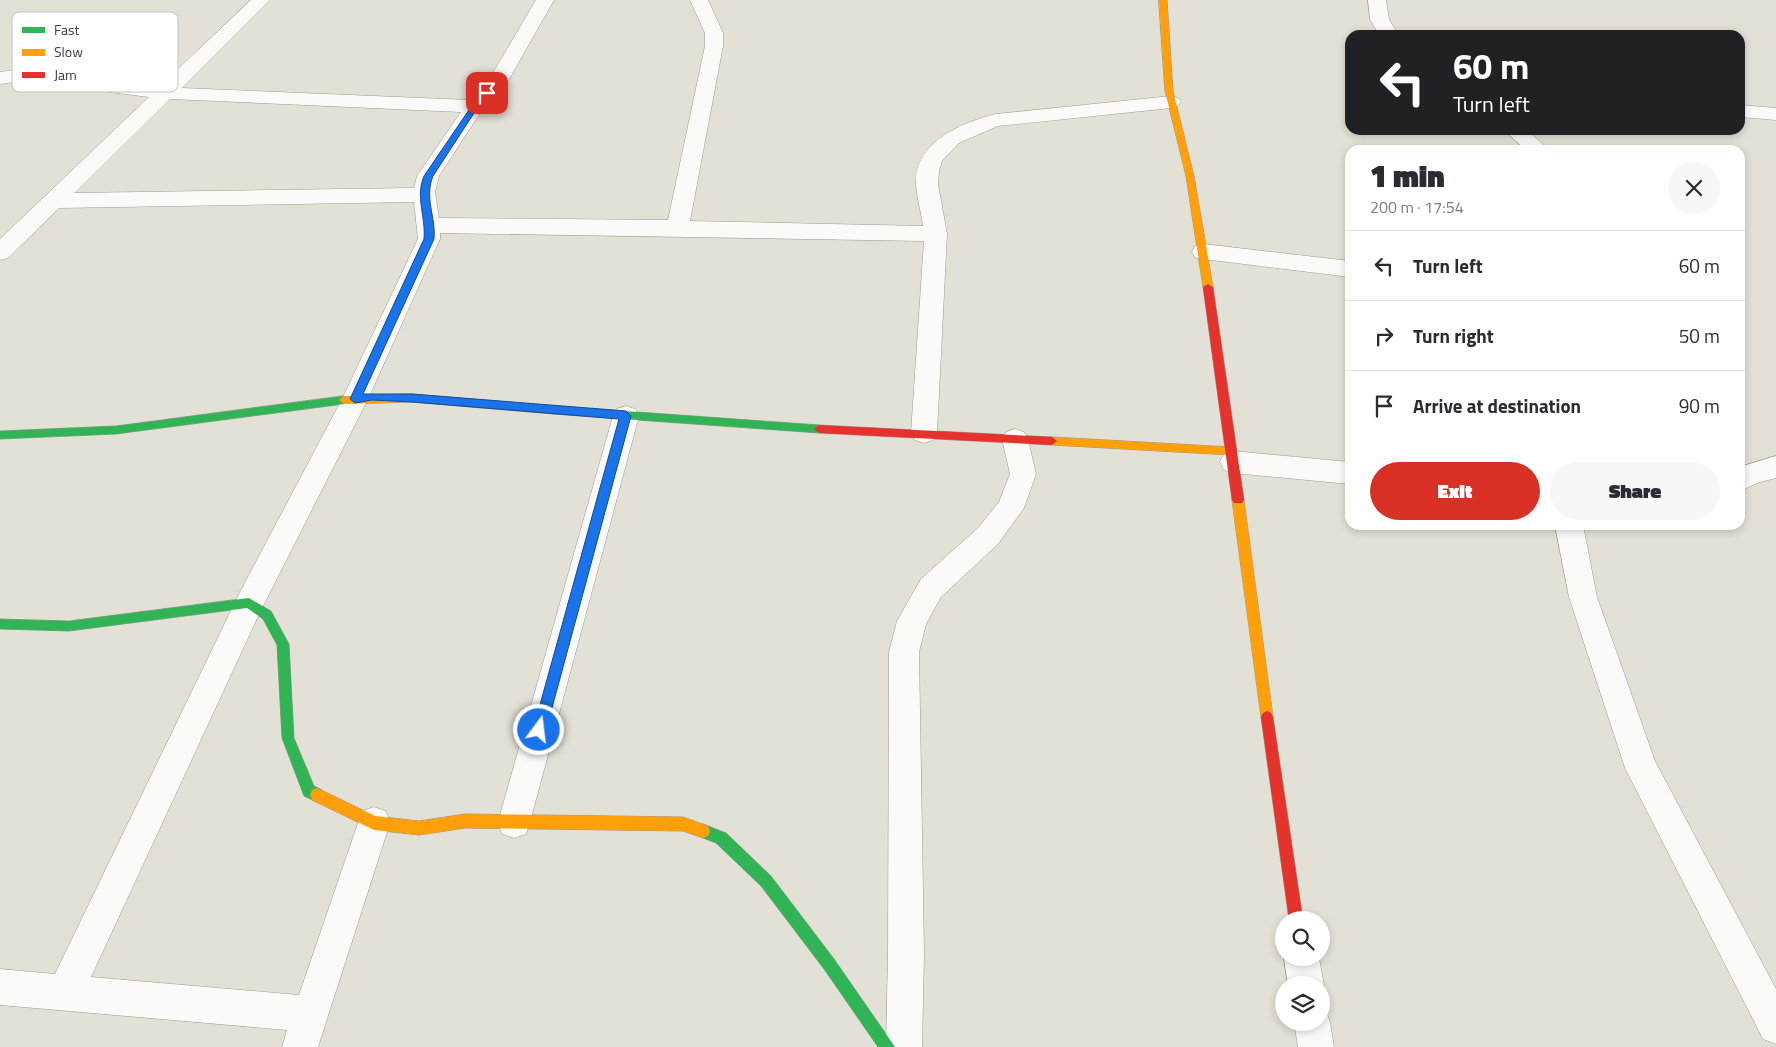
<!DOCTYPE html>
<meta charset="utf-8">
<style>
body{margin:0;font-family:"Titillium Web",sans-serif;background:#f7f7f7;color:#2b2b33;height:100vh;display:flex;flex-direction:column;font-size:19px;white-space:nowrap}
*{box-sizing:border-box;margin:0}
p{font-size:16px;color:#7c7c81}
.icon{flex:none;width:28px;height:28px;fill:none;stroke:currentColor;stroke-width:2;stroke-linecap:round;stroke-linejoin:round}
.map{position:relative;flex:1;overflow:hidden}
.drawer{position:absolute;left:1345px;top:145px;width:400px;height:385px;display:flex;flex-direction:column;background:#fff;border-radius:15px;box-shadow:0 2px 8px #0003}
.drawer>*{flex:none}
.banner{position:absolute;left:1345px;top:30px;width:400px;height:105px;border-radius:15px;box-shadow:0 2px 8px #0003;background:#202124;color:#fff;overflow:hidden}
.controls{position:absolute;left:1275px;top:911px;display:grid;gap:10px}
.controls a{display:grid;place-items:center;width:55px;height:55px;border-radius:50%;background:#fff;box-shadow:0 2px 8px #0003;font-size:25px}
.pin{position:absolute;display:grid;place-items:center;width:42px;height:42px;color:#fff;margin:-21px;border-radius:10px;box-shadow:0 2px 8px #0006}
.me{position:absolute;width:55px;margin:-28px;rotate:15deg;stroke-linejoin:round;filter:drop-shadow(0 0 4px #0008)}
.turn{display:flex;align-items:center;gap:18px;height:105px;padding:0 25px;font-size:22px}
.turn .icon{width:65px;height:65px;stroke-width:2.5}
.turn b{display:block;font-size:35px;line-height:42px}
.round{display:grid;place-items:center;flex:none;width:52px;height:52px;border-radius:26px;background:#f7f7f7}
.head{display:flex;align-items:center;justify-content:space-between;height:85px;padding:0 25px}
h1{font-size:30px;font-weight:800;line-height:38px}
.button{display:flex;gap:10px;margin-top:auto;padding:10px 25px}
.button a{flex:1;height:58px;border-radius:30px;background:#d93025;color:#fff;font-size:20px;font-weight:800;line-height:58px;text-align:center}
.button a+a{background:#f7f7f7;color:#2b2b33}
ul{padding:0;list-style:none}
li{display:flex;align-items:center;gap:15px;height:70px;padding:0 25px;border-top:1px solid #e1e1e2}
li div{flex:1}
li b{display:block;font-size:19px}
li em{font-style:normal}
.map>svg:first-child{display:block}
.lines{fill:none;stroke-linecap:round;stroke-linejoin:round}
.street-casing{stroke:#9b9990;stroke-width:1}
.fast-casing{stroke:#9b9990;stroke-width:1}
.slow-casing{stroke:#9b9990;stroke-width:1}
.jam-casing{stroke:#9b9990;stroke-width:1}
.street{fill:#fbfaf9;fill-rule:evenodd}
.fast{fill:#30b455;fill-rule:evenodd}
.slow{fill:#ff9f0a;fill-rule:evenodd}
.jam{fill:#e5322d;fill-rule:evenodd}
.route{fill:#1a73e8;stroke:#114b97}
.key{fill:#fff;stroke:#c5c5c2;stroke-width:1}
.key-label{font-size:14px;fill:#3f3d34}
</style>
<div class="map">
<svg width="1776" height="1047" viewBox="0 0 1776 1047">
<rect width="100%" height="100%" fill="#e3e1d5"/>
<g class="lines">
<!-- street casing -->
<g class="street-casing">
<path id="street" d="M251 0H270L182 88 470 100 490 78 536 0H554L508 81 482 110 439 176 435 192 439 218 668 220 705 46V33L690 0H708L723 33V46L690 221 923 226C921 212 917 198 916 184 914 142 963 122 996 114L1171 96 1178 98 1181 102 1178 106 1171 108 998 126 959 143 942 161 939 171 938 184 947 234 937 433 933 440 924 443 915 440 911 433 924 241 440 233V239L368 399 260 612 91 977 299 995 358 823 362 811 374 807 386 811 390 823 318 1047H282L287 1030 0 1005V969L55 974 239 594 342 399 418 239 414 202 59 208 8 258 0 260V239L149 97 22 81 0 84V72L22 69 160 86ZM170 99 461 112 417 176 414 188 74 193Z
M1368 0H1386L1389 19 1398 35H1379L1370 19Z
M1740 105 1776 108V120L1740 117Z
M1504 130H1527L1549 150H1526Z
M1203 244 1350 261V277L1195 258 1192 252 1195 246Z
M626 406 635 409 639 416 530 822 526 834 514 838 502 834 498 822 613 416 617 409Z
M1015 429 1024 432 1028 439 1036 474 1024 508 998 544 941 597 926 624 919 652 924 954 922 1047H886L888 954 889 652 897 621 921 579 978 528 999 502 1010 474 1002 439 1006 432Z
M1233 451 1350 462V484L1233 473 1224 470 1220 462 1224 454Z
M1776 456V478L1760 482 1740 491V467Z
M1555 525H1583L1597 597 1655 761 1776 989V1044L1763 1039 1625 768 1569 597Z
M1284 958H1319L1324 985 1321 991V985H1288Z
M1321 1008 1325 1009 1330 1022 1334 1047H1298L1294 1022H1321Z"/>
</g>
<!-- fast casing -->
<g class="fast-casing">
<path id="fast" d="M344 396 349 400 344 404 116 434 0 439V431L116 426Z
M553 406 819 425 824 429 819 433 553 414 548 410Z
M249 598 271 611 289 644 294 738 314 786 322 790 324 795 322 800 317 802 304 796 282 738 277 645 263 619 247 608 69 631 0 629V619L69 621Z
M703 824 726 833 771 876 834 959 895 1047H878L824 969 761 886 716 843 698 836 696 831 698 826Z"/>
</g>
<!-- slow casing -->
<g class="slow-casing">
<path id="slow" d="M1159 0H1167L1173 91 1194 176 1213 287 1208 290 1203 287 1186 176 1165 91Z
M412 394 553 406 558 410 553 414 412 402 344 404 339 400 344 396Z
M1052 437 1231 447 1236 451 1231 455 1052 445 1047 441Z
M1238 495 1242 497 1244 500 1273 717 1271 721 1267 723 1263 721 1261 717 1232 500 1234 497Z
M317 788 375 816 419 821 465 814 683 817 708 826 710 831 708 836 703 838 683 831 465 828 419 835 374 830 312 800 310 795 312 790Z"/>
</g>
<!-- jam casing -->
<g class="jam-casing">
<path id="jam" d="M1208 284 1213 287 1244 500 1242 503H1234L1232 500 1203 287Z
M819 425 1052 437 1057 441 1052 445 819 433 814 429Z
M1267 711 1271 713 1273 717 1303 920H1289L1261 717 1263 713Z"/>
</g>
<!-- street -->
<use href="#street" class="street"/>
<!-- fast -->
<use href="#fast" class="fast"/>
<!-- slow -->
<use href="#slow" class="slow"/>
<!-- jam -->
<use href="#jam" class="jam"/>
</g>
<!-- route -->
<path class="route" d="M484 92 491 93 478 107 433 176C424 198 436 217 434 239L363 394H412L626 411 631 416 546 730 544 734 539 736 535 734 533 730 619 419 412 402 372 400 355 403 350 399 424 239C426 216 415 198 424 176L473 104Z"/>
<!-- legend -->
<rect x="12" y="12" width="166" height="80" rx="8" class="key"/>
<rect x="22" y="27" width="23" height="6" fill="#30b455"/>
<rect x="22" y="49" width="23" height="7" fill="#ff9f0a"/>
<rect x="22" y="72" width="23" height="6" fill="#e5322d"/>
<g class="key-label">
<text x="54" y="35">Fast</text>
<text x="54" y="57">Slow</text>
<text x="54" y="80">Jam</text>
</g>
</svg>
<div class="controls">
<a><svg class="icon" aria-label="search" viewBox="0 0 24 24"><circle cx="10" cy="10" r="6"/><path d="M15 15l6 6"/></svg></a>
<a><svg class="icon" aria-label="layers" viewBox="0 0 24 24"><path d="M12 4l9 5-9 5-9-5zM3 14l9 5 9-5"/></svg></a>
</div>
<div class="pin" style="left:487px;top:93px;background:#d93025"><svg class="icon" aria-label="arrive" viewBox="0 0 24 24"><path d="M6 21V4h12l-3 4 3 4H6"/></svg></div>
<svg class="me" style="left:539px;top:730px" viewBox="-20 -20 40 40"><circle r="17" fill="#1a73e8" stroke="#fff" stroke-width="3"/><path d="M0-11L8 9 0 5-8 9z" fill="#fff"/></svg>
<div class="banner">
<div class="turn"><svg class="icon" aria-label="left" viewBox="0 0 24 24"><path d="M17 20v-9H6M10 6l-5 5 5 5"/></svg><div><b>60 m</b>Turn left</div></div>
</div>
<section class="drawer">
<div class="head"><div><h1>1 min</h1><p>200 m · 17:54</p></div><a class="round"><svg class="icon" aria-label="close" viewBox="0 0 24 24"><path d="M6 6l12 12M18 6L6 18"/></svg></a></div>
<ul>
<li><svg class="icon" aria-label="left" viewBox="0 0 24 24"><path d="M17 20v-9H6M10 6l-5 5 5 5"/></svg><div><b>Turn left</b></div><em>60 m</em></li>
<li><svg class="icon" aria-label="right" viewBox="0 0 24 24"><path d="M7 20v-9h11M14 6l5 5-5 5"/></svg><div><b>Turn right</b></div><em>50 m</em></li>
<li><svg class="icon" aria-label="arrive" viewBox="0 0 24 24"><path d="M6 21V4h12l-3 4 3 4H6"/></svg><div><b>Arrive at destination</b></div><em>90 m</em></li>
</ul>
<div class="button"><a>Exit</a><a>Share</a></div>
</section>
</div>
